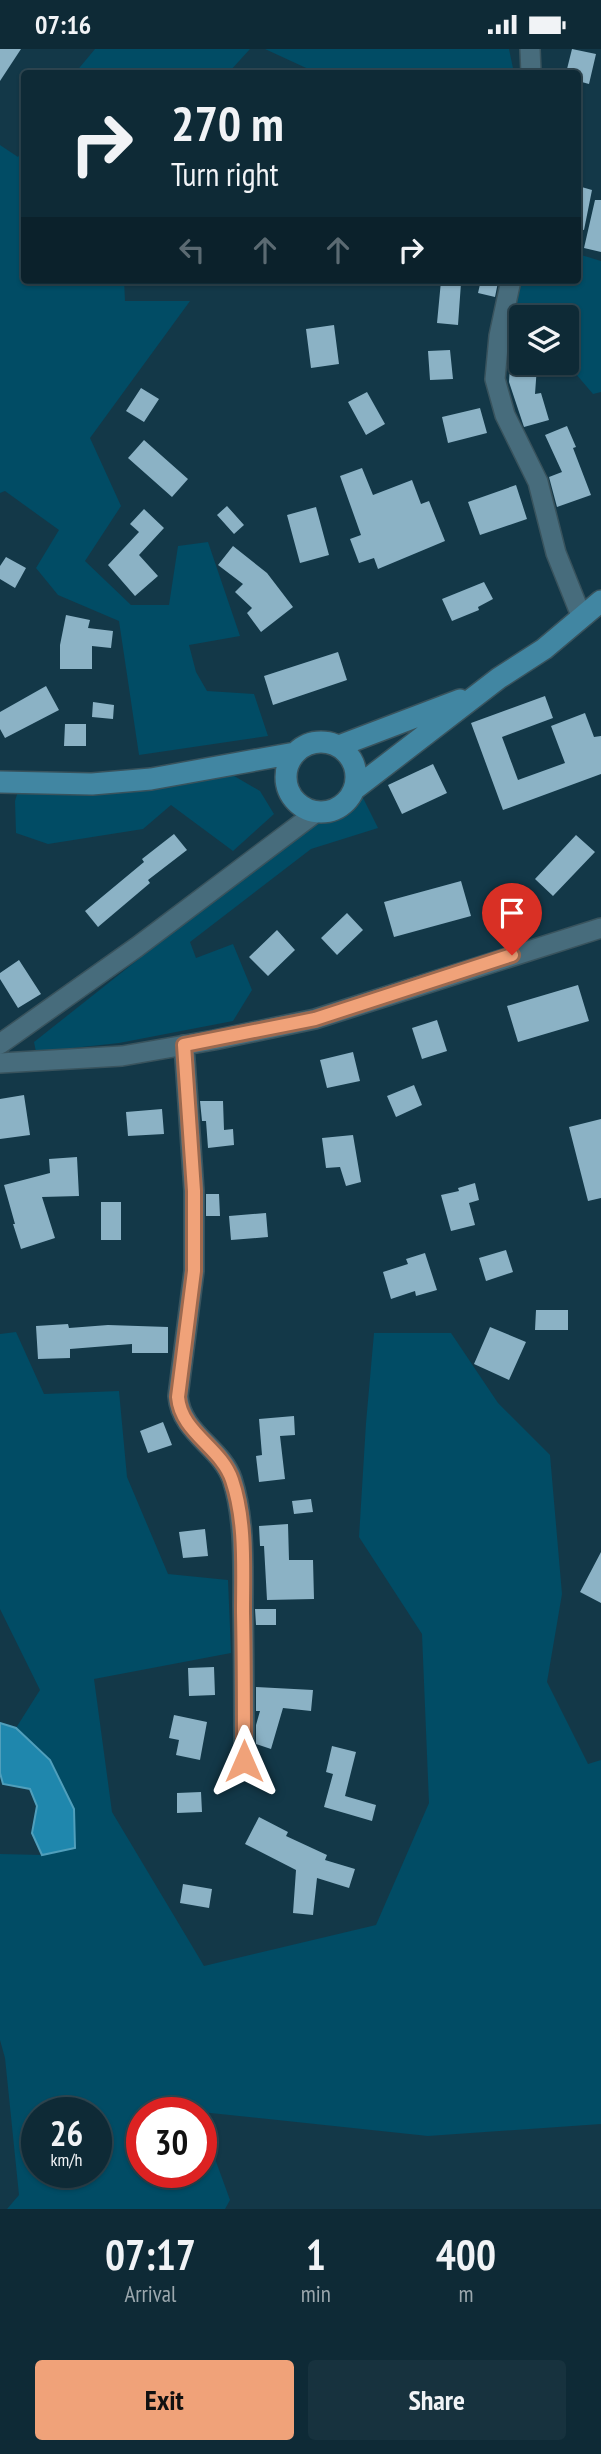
<!DOCTYPE html>
<style>
body{margin:0;font-family:"PT Sans Narrow",sans-serif;background:#17323e;color:#f1f3f6;height:100vh;display:flex;flex-direction:column;font-size:26px;white-space:nowrap}
*{box-sizing:border-box;margin:0}
p{font-size:23px;color:#9ba7ad}
.icon{flex:none;width:38px;height:38px;fill:none;stroke:currentColor;stroke-width:2;stroke-linecap:round;stroke-linejoin:round}
.map{position:relative;height:2160px;overflow:hidden}
.sheet{display:flex;flex-direction:column;background:#0e2a36;flex:1}
.sheet>*{flex:none}
.top-card{position:absolute;left:21px;top:21px;width:560px;height:214px;border-radius:7px;box-shadow:0 2px 5px #0004,0 0 0 2px #2e4651;background:#0e2a36;color:#f1f3f6;overflow:hidden}
.buttons{position:absolute;left:509px;top:256px;display:grid;gap:14px}
.buttons a{display:grid;place-items:center;width:70px;height:70px;border-radius:7px;background:#0e2a36;box-shadow:0 2px 5px #0004,0 0 0 2px #2e4651;font-size:35px}
.speed{position:absolute;left:21px;top:2048px;display:flex;gap:14px;font-size:35px;font-weight:700;text-align:center}
.speed>*{display:grid;place-content:center;width:91px;height:91px;border-radius:50%;background:#0e2a36;box-shadow:0 2px 5px #0004,0 0 0 2px #2e4651;line-height:1}
.speed small{font-size:18px;font-weight:400}
.speed .limit{border:10px solid #d22;background:#fff;color:#111}
.pin{position:absolute;display:grid;place-items:center;width:60px;height:60px;color:#fff;margin:-72px -30px;border-radius:50% 50% 50% 0;rotate:-45deg;box-shadow:0 0 7px #0007}
.pin .icon{rotate:45deg}
.me{position:absolute;width:77px;margin:-38px;rotate:0deg;stroke-linejoin:round;filter:drop-shadow(0 0 5px #0008)}
.turn{display:flex;align-items:center;gap:24px;height:147px;padding:0 35px;font-size:32px}
.turn .icon{width:91px;height:91px;stroke-width:2.5}
.turn b{display:block;font-size:49px;line-height:60px}
.lanes{display:flex;align-items:center;height:66px;padding:0 35px;background:#0003;justify-content:center;gap:35px;direction:ltr}
.lanes .off{opacity:.35}
.eta{display:flex;justify-content:space-evenly;align-items:center;height:119px;text-align:center}
.eta b{font-size:42px;font-weight:800;line-height:49px}
.cta{display:flex;gap:14px;margin-top:auto;padding:14px 35px}
.cta a{flex:1;height:80px;border-radius:7px;background:#f0a279;color:#111;font-size:28px;font-weight:800;line-height:80px;text-align:center}
.cta a+a{background:#17323e;color:#f1f3f6}
.status{display:flex;justify-content:space-between;align-items:center;height:49px;padding:0 35px;background:#0e2a36;direction:ltr}
.status svg{height:19px;fill:currentColor}
.map>svg:first-child{display:block}
.green{fill:#014c65;fill-rule:evenodd}
.water{fill:#1f87ad;stroke:#509fbc;stroke-width:2}
.building{fill:#8bb2c5}
.lines{fill:none;stroke-linecap:round;stroke-linejoin:round}
.minor-casing{stroke:#39535d;stroke-width:22}
.major-casing{stroke:#39535d;stroke-width:24}
.minor{stroke:#476c7c;stroke-width:19}
.major{stroke:#4186a2;stroke-width:21}
.route-casing{stroke:#9c694f;stroke-width:18}
.route{stroke:#f0a279;stroke-width:12}
</style>
<div class="status"><b>07:16</b><svg viewBox="0 0 49 12"><path d="M0 12V9h3v3zM5 12V6h3v6zM10 12V3h3v9zM15 12V0h3v12zM26 1h20v11H26zM47 4h2v5h-2z"/></svg></div>
<div class="map">
<svg width="601" height="2160" viewBox="0 0 601 2160">
<rect width="100%" height="100%" fill="#133848"/>
<!-- green -->
<path class="green" d="M95 0H250L230 22V24H75Z
M265 0H509L514 24H317Z
M0 96 18 108 24 97V231H124L125 252H190L90 389 121 457 85 512 131 556H169L178 497 208 493 240 587 189 596 196 623 207 642 254 645 268 687 139 706 119 572 58 546 36 519 59 481 5 442 0 444Z
M578 205 601 212V343L593 345 570 318 555 313H567V268H522L521 302 506 297 522 231H578Z
M229 724 260 742 274 765 233 802 171 756 143 780 48 795 16 784 15 752 18 742Z
M357 737 378 779 311 800 190 893 196 909 233 895 252 941 233 972 119 994 36 1003 34 993Z
M16 1283 44 1345 119 1342 127 1428 168 1525 228 1531 231 1604 94 1630 112 1763 204 1917 376 1876 429 1754 422 1585 359 1488 366 1374 374 1284H451L498 1354 550 1406 562 1545 547 1633 588 1715 601 1711V2075L428 2087 201 2063H142V2123H201V2071L230 2151 225 2160H7L19 2146 5 2009 0 1991V1805L42 1806 75 1798 74 1760 50 1711 16 1679 40 1641 0 1560V1285ZM37 2063H96V2123H37Z"/>
<!-- water -->
<path class="water" d="M0 1674 16 1679 50 1711 74 1760 75 1799 42 1806 32 1784 37 1757 30 1740 3 1735 0 1724Z"/>
<!-- building -->
<path class="building" d="M0 0H21L0 32Z
M572 0 596 5 589 35 578 32V24H566Z
M578 137 592 141 584 181 578 180Z
M595 151H601V203L584 199Z
M481 231 498 233 495 248 478 244Z
M441 232 461 234 458 276 437 274Z
M334 276 339 315 311 319 306 280Z
M450 301 453 330 430 331 428 302Z
M510 316 537 317 535 345 541 344 549 371 524 378 509 333Z
M141 339 159 350 144 373 126 362Z
M367 343 385 375 366 386 348 353Z
M480 359 487 384 448 394 442 368Z
M567 377 576 398 573 399 591 446 557 458 549 428 562 423 545 386Z
M144 391 188 430 172 448 128 409Z
M362 419 373 446 412 431 421 455 429 452 445 492 378 520 374 509 359 514 350 490 361 486 340 427Z
M516 436 527 470 480 486 468 453Z
M227 457 244 476 234 485 217 466Z
M316 458 329 506 300 514 287 466Z
M144 460 164 479 139 506 158 527 135 547 108 516 139 483 130 475Z
M233 497 267 524 293 558 261 583 247 564 252 559 235 543 243 535 218 516Z
M6 508 26 519 15 539 0 530V517Z
M484 533 493 550 478 558 479 561 452 572 442 550Z
M66 566 90 571 88 579 113 582 111 599 92 597V620H60V596Z
M338 603 347 631 273 656 264 627Z
M46 637 59 661 5 689 0 680V663Z
M545 647 553 669 502 688 518 731 565 714 551 677 585 664 594 688 601 687V725L503 761 471 674Z
M93 653 114 656 113 670 92 668Z
M65 675H86V697H64Z
M433 715 447 744 402 765 388 736Z
M174 785 187 801 148 831 150 834 98 878 85 862 144 813 142 810Z
M576 786 595 803 553 847 535 830Z
M461 832 471 867 394 888 384 853Z
M347 864 363 881 337 906 321 889Z
M277 881 295 901 268 927 249 908Z
M19 911 41 945 18 959 0 930V924Z
M578 936 589 972 518 993 507 957Z
M437 971 447 1002 422 1010 412 979Z
M353 1003 360 1032 327 1039 320 1011Z
M414 1036 422 1056 396 1068 387 1047Z
M24 1046 30 1086 0 1090V1050Z
M200 1052H223L224 1081 233 1080 234 1096 208 1099 206 1072H202Z
M162 1060 164 1085 128 1087 126 1063Z
M601 1070V1149L588 1152 569 1078Z
M353 1086 361 1133 346 1137 340 1118 326 1119 322 1089Z
M77 1108 79 1147 42 1148 55 1189 21 1200 13 1175H15L4 1136 50 1124 49 1110Z
M475 1134 479 1151 469 1154 475 1176 451 1182 441 1146 459 1142 458 1139Z
M206 1145H219L220 1167H206Z
M101 1153H121V1191H101Z
M266 1164 268 1188 231 1191 229 1167Z
M506 1201 513 1223 486 1232 479 1209Z
M425 1204 437 1241 416 1247 415 1242 391 1250 383 1223 408 1215 406 1210Z
M536 1261H568V1281H535Z
M68 1275 69 1279 108 1276 168 1278V1304H132V1295L70 1300V1309L38 1310 36 1277Z
M490 1278 526 1293 509 1331 474 1315Z
M294 1367 295 1386 280 1387 285 1430 259 1433 256 1407 262 1406 259 1370Z
M163 1373 172 1396 148 1404 140 1382Z
M311 1450 313 1463 294 1465 292 1452Z
M288 1475 289 1511H313L314 1550 267 1551 264 1497H260L259 1477Z
M205 1480 208 1507 183 1509 179 1483Z
M601 1503V1554L580 1543Z
M255 1560H276V1576H256Z
M214 1618 215 1646 189 1647 188 1619Z
M256 1638 313 1641 311 1662 283 1659 271 1700 256 1695V1676L260 1662H256Z
M174 1666 207 1673 200 1711 176 1706 179 1691 169 1689Z
M332 1697 356 1703 345 1747 376 1756 372 1772 324 1758 333 1725 326 1723Z
M201 1743 202 1763 177 1764V1744Z
M259 1768 288 1783 286 1787 327 1806 325 1811 355 1820 349 1839 317 1829 313 1866 293 1864 296 1821 245 1795Z
M183 1835 212 1840 209 1859 180 1854Z"/>
<g class="lines">
<!-- minor casing -->
<g class="minor-casing">
<path id="minor" d="M530 0 531 24
M511 231 499 287 495 330 505 366 538 433 556 504 582 569
M0 995 137 898 315 764
M184 996 194 1142V1222L178 1347C181 1384 221 1398 232 1430 245 1470 243 1516 243 1558 244 1609 244 1661 244 1712
M0 1014 122 1007 214 991 315 970 601 879"/>
</g>
<!-- major casing -->
<g class="major-casing">
<path id="major" d="M286 728a35 35 0 1 1 70 0a35 35 0 1 1-70 0Z
M339 697 460 651
M0 733 92 735 151 730 295 704
M356 739 499 629 544 600 601 552"/>
</g>
<!-- minor -->
<use href="#minor" class="minor"/>
<!-- major -->
<use href="#major" class="major"/>
</g>
<g class="lines">
<!-- route casing -->
<g class="route-casing">
<path id="route" d="M244 1712C244 1663 244 1613 243 1563 243 1520 246 1472 232 1431 221 1398 181 1384 178 1348L194 1222V1142L184 996 315 970 512 906"/>
</g>
<!-- route -->
<use href="#route" class="route"/>
</g>
</svg>
<div class="buttons">
<a><svg class="icon" aria-label="layers" viewBox="0 0 24 24"><path d="M12 4l9 5-9 5-9-5zM3 14l9 5 9-5"/></svg></a>
</div>
<div class="speed"><div>26<small>km/h</small></div><div class="limit">30</div></div>
<div class="pin" style="left:512px;top:906px;background:#d93025"><svg class="icon" aria-label="arrive" viewBox="0 0 24 24"><path d="M6 21V4h12l-3 4 3 4H6"/></svg></div>
<svg class="me" style="left:244px;top:1712px" viewBox="-20 -20 40 40"><path d="M0-17L14 15 0 8-14 15z" fill="#f0a279" stroke="#fff" stroke-width="4"/></svg>
<div class="top-card">
<div class="turn"><svg class="icon" aria-label="right" viewBox="0 0 24 24"><path d="M7 20v-9h11M14 6l5 5-5 5"/></svg><div><b>270 m</b>Turn right</div></div>
<div class="lanes"><svg class="icon off" aria-label="left" viewBox="0 0 24 24"><path d="M17 20v-9H6M10 6l-5 5 5 5"/></svg><svg class="icon off" aria-label="ahead" viewBox="0 0 24 24"><path d="M12 20V5M6 11l6-6 6 6"/></svg><svg class="icon off" aria-label="ahead" viewBox="0 0 24 24"><path d="M12 20V5M6 11l6-6 6 6"/></svg><svg class="icon" aria-label="right" viewBox="0 0 24 24"><path d="M7 20v-9h11M14 6l5 5-5 5"/></svg></div>
</div>
</div>
<section class="sheet">
<div class="eta">
<div><b>07:17</b><p>Arrival</p></div>
<div><b>1</b><p>min</p></div>
<div><b>400</b><p>m</p></div>
</div>
<div class="cta"><a>Exit</a><a>Share</a></div>
</section>
